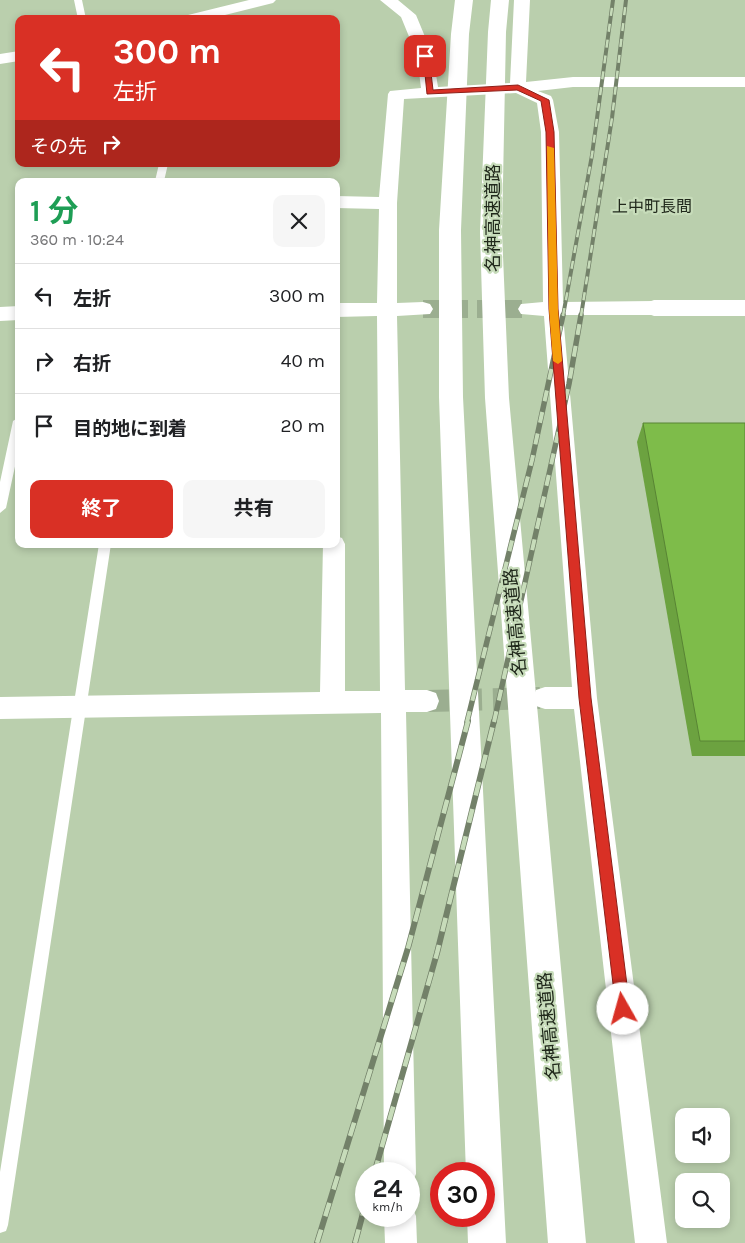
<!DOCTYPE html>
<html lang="ja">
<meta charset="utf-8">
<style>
body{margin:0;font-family:Karla,"Noto Sans JP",sans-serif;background:#f6f6f6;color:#202124;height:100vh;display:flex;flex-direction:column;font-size:19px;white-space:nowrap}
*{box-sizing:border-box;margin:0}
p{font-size:16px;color:#757577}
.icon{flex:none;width:28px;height:28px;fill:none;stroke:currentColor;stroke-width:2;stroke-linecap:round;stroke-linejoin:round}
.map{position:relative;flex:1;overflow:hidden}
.panel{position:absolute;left:15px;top:178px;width:325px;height:370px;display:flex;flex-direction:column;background:#fff;border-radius:10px;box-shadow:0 2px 8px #0003}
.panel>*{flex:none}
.banner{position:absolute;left:15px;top:15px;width:325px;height:152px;border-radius:10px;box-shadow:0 2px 8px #0003;background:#d93025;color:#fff;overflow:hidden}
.controls{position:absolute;left:675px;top:1108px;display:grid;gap:10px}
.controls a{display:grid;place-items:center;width:55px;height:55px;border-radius:10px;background:#fff;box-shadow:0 2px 8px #0003;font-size:25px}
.speed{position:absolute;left:355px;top:1162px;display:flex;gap:10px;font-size:25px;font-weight:700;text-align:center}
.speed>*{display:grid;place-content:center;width:65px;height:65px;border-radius:50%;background:#fff;box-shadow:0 2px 8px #0003;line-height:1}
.speed small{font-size:12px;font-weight:400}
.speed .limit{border:8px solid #d22;background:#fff;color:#111}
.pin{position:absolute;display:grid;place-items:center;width:42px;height:42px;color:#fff;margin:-21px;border-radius:10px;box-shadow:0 2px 8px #0006}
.me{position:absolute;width:55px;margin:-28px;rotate:353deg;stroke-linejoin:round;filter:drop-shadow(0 0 4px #0008)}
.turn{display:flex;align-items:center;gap:18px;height:105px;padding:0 15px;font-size:22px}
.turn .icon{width:65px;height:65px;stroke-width:2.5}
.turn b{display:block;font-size:35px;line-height:42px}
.then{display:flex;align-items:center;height:48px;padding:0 15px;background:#0003;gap:10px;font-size:19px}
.round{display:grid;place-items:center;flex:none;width:52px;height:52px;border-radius:10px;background:#f6f6f6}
.headline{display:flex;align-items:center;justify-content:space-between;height:85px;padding:0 15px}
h1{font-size:30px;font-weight:700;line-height:38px;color:#1e9e55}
.cta{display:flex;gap:10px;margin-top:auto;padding:10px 15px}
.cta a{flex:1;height:58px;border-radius:10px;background:#d93025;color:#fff;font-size:20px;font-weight:700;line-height:58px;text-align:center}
.cta a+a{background:#f6f6f6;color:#202124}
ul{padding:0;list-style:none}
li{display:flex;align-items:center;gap:15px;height:65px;padding:0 15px;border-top:1px solid #e0e0e0}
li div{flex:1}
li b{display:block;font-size:19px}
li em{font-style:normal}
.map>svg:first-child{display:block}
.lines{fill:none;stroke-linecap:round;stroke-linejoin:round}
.street-tunnel-far1{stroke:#9bae90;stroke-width:18;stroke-dasharray:18 9;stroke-linecap:butt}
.street-tunnel{stroke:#9bae90;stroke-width:22;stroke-dasharray:22 11;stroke-linecap:butt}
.lane{fill:#fff;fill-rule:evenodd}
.street{fill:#fff;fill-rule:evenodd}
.secondary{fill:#fff;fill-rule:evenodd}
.highway{fill:#fff;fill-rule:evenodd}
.rail-far2-casing{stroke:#738169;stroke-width:4}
.rail-far1-casing{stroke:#738169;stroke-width:5.5}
.rail-casing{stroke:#738169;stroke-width:6}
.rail-far2{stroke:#c7dcba;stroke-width:2.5;stroke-dasharray:8;stroke-linecap:butt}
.rail-far1{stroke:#c7dcba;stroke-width:4;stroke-dasharray:11;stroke-linecap:butt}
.rail{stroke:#c7dcba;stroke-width:4.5;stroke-dasharray:14;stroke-linecap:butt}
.wall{fill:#6ca240}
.building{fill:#7ebc4a;stroke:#588434}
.route{fill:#d93025;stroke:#8d1f18}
.slow{fill:#f59e0b}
.labels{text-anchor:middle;stroke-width:4.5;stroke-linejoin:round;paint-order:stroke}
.far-quarter-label{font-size:16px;fill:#21291c;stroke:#c7dcba}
.street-label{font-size:18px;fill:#21291c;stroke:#c7dcba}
</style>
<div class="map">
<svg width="745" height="1243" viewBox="0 0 745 1243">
<rect width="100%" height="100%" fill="#bacfad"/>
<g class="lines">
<!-- street-tunnel-far1 -->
<path class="street-tunnel-far1" d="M423 309H528"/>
<!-- street-tunnel -->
<path class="street-tunnel" d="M427 701 540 698"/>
<!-- lane -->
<path class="lane" d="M74 0H82L86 19H78Z
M159 164H168L164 181H155Z
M19 417V448L6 508 0 513V482L13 421Z
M99 544H111L8 1225 6 1231 0 1233V1172Z"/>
<!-- street -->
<path class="street" d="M249 0H276L273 3 209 19H181L184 16Z
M380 0H398L416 15 433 56 438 87 510 83 514 0H530L526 82 573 77H745V87H573L538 91 551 96 553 100 559 132 563 302 654 301 661 303 664 308 661 313 654 315H563L597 698 667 1243H635L574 709H545L536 706 533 698 536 690 545 687H572L544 316 521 314 518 309 521 304 543 302 541 132 537 103 516 93 404 99 397 203V303L423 302 430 304 433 309 430 314 397 316 405 690H427L436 693 439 701 436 709 427 712H406L416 1174 411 1185 409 1186V1174H384L381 713 0 719V697L320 692 323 544H336V536L342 538 345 544V691H380L377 316 336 317V303H377L379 209 336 208V196L379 197 388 94 390 91 421 88 417 56 401 17Z
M19 51V61L0 64V54Z
M19 306V320L0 321V307Z
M409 1204 411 1205 416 1216 417 1243H385L384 1216H409Z"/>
<!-- secondary -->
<path class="secondary" d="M654 300H745V316H654L646 313 643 308 646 303Z"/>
<!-- highway -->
<path class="highway" d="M455 0H473L469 34 461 230 463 397 506 1243H468L467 1216H484V1174H466L439 397V230L451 34Z
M491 0H509L506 32 502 232 509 398 586 1243H548L485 398 480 232 488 32Z"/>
<!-- rail-far2 casing -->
<g class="rail-far2-casing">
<path id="rail-far2" d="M563 316 592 155 613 0
M581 316 612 118 626 0"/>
</g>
<!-- rail-far1 casing -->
<g class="rail-far1-casing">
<path id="rail-far1" d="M467 722 532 460 563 315
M494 722 569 384 581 315"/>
</g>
<!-- rail casing -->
<g class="rail-casing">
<path id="rail" d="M374 1174 437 953 494 721
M317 1243 408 948 468 721
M355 1243 366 1202"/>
</g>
<!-- rail-far2 -->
<use href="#rail-far2" class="rail-far2"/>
<!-- rail-far1 -->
<use href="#rail-far1" class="rail-far1"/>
<!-- rail -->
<use href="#rail" class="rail"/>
</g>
<!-- wall -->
<path class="wall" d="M643 423H745V756H692L637 442Z"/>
<!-- building -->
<path class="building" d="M643 423H745V741H700Z"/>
<!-- route -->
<path class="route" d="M423 54 429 56 433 90 518 85 549 100 554 132 558 309 591 698 630 1009 628 1014 623 1016 618 1014 616 1009 579 698 549 309 546 132 541 101 517 90 427 94Z"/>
<!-- slow -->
<path class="slow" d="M547 146 554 148 558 309 562 361 558 364 553 361 549 309Z"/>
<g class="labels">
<!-- far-quarter labels -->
<g class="far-quarter-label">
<text x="652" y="212">上中町長間</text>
</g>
<!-- street labels -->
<g class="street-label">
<text transform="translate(493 218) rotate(-90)" y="6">名神高速道路</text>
<text transform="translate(515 622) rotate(-95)" y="6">名神高速道路</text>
<text transform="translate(549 1026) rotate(-95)" y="6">名神高速道路</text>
</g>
</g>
</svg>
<div class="controls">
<a><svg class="icon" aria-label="sound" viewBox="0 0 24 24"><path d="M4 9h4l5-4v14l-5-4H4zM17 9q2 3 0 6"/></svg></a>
<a><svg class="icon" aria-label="search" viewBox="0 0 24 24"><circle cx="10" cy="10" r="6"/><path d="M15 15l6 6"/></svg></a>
</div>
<div class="speed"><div>24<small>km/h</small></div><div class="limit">30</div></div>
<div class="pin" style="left:425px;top:56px;background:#d93025"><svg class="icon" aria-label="arrive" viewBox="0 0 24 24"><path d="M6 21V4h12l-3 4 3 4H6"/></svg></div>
<svg class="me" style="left:623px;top:1009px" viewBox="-20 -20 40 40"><circle r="19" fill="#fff"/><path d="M0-13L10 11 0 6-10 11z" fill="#d93025"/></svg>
<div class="banner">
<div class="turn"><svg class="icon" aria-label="left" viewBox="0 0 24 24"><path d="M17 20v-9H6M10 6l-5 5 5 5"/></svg><div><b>300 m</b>左折</div></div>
<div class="then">その先<svg class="icon" aria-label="right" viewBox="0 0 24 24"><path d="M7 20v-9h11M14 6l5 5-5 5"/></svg></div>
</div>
<section class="panel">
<div class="headline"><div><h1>1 分</h1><p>360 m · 10:24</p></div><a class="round"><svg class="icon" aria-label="close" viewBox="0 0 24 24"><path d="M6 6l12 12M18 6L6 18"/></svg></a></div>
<ul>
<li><svg class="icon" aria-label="left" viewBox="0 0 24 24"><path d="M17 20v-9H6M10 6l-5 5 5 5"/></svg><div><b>左折</b></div><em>300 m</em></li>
<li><svg class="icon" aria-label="right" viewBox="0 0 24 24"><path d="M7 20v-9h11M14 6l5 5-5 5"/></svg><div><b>右折</b></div><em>40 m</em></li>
<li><svg class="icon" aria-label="arrive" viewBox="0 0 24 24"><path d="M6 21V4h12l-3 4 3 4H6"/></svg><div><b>目的地に到着</b></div><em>20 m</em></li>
</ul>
<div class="cta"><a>終了</a><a>共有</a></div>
</section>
</div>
